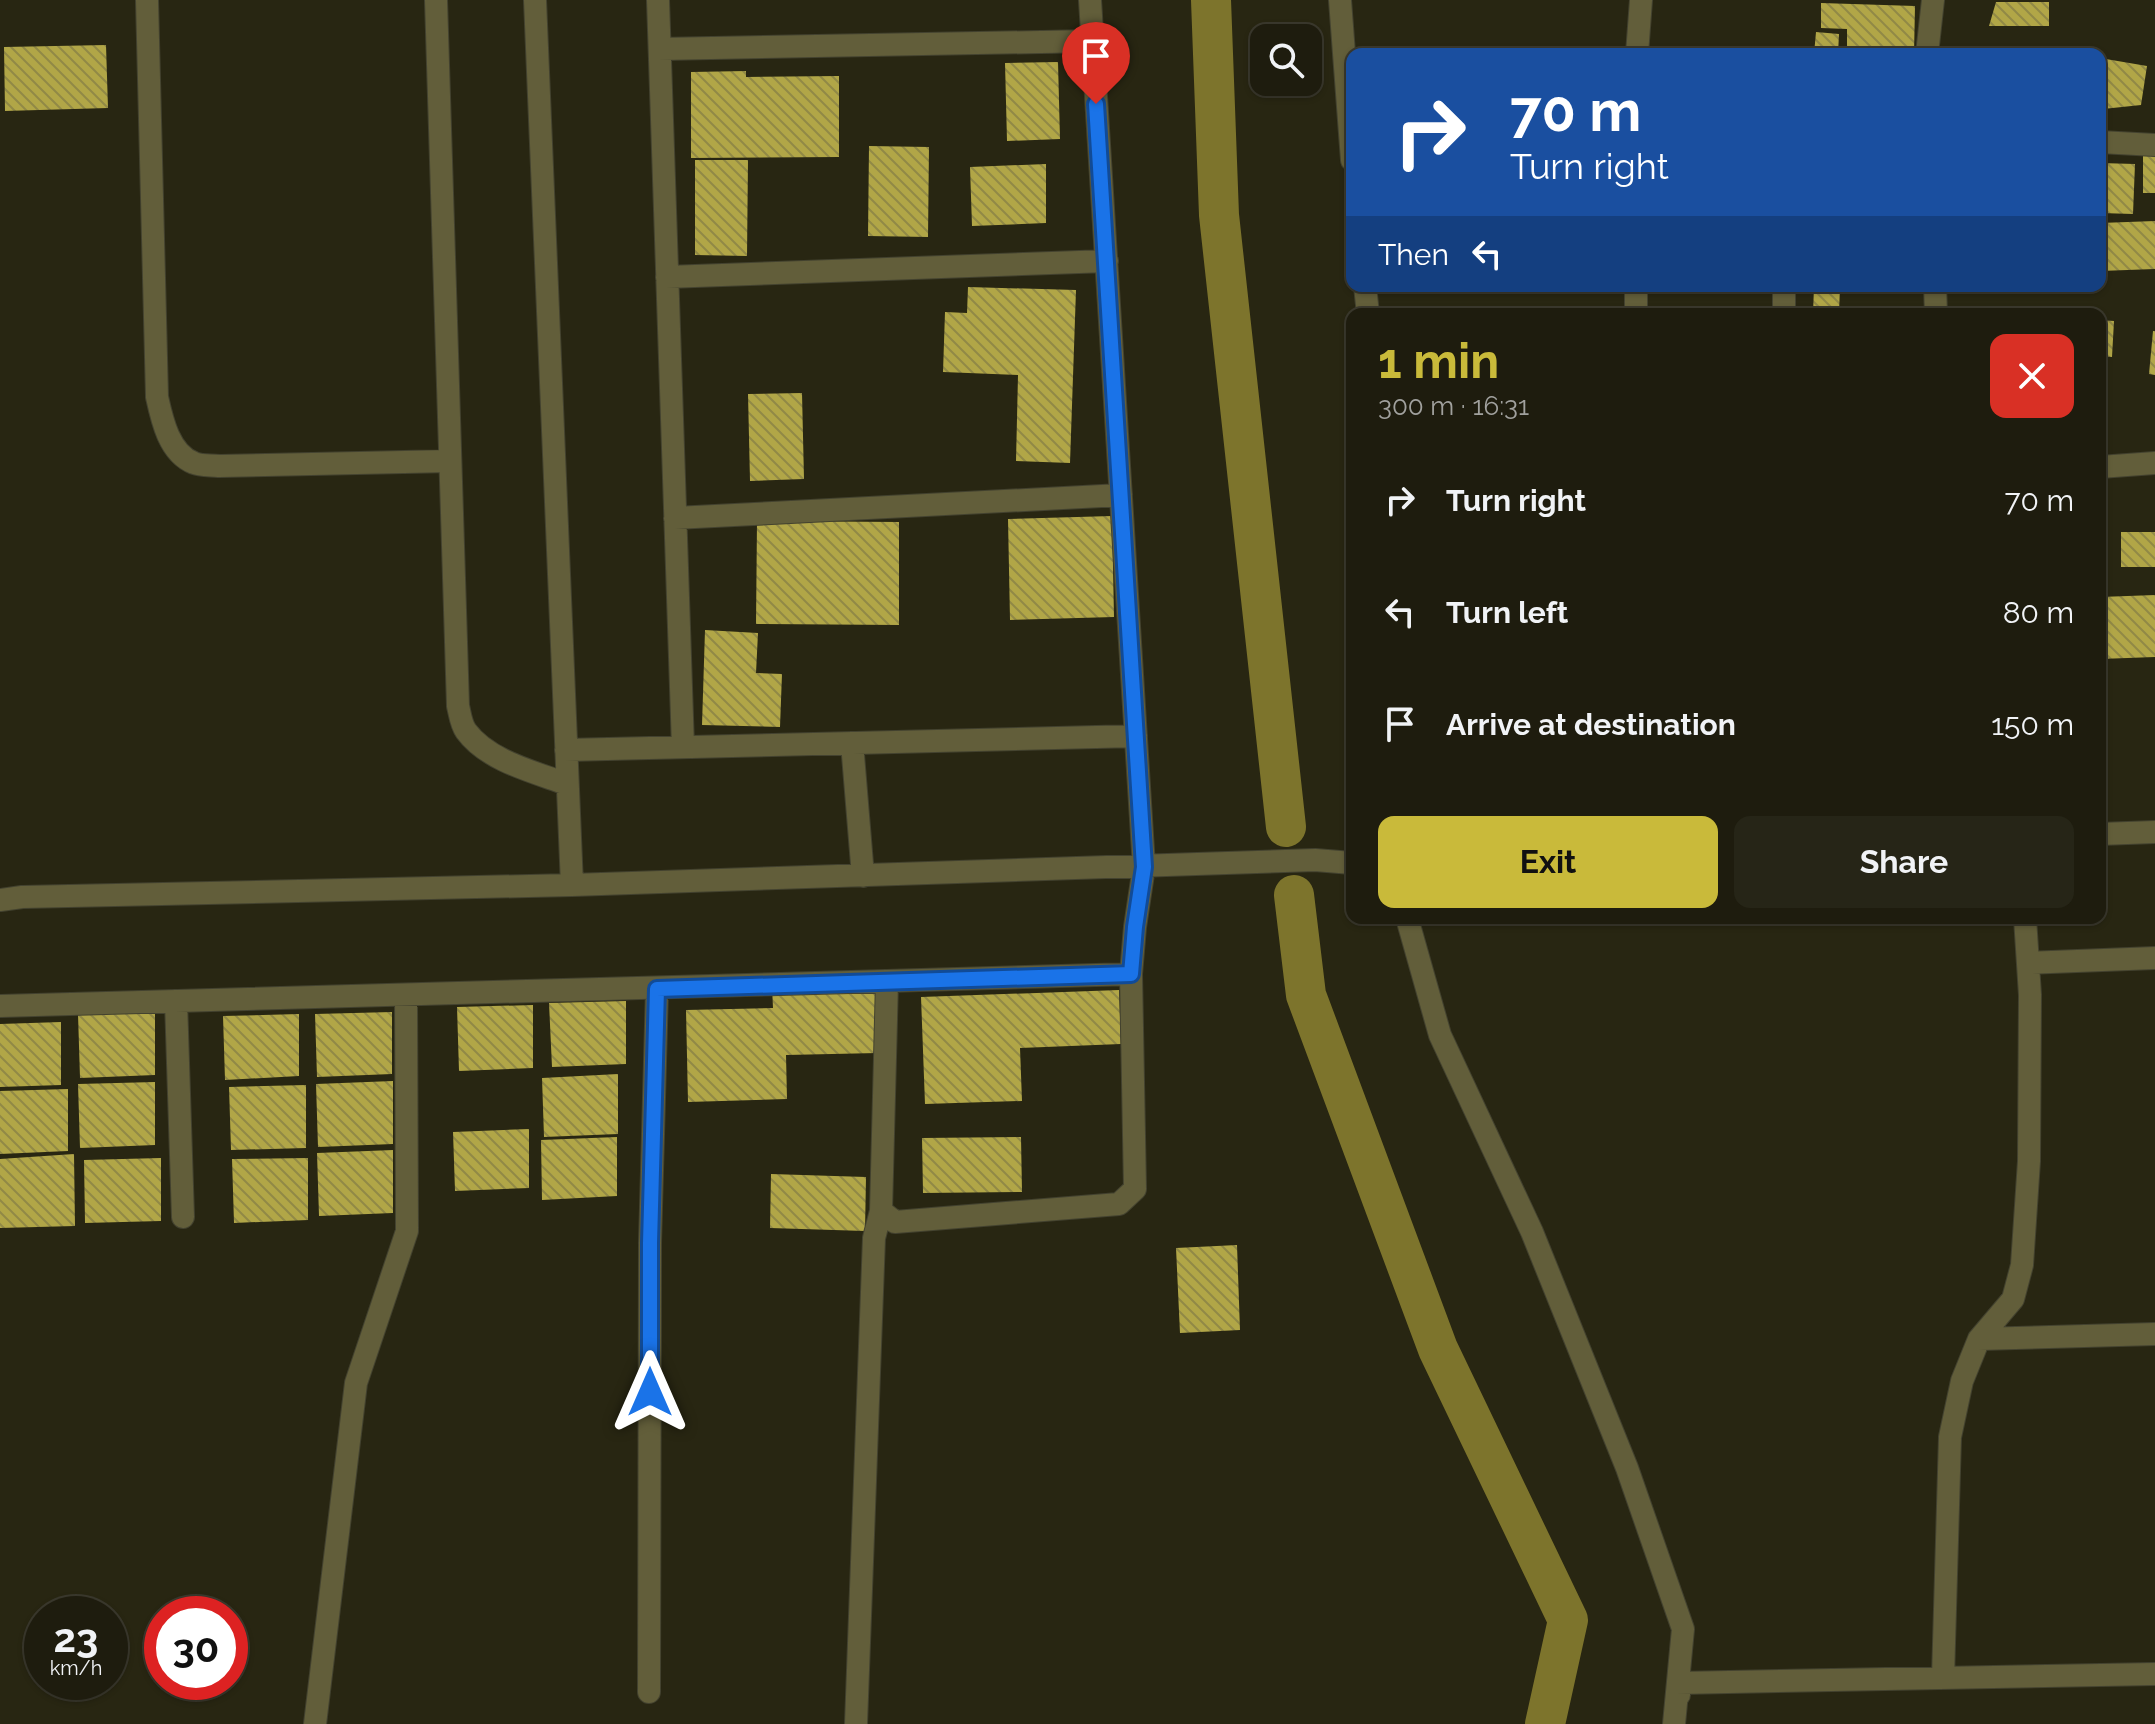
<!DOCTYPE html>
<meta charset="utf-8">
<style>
body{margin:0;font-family:Raleway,sans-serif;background:#262517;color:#f1f3f6;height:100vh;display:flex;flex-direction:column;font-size:30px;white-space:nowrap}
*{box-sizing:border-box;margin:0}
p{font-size:26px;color:#a1a19e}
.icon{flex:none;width:44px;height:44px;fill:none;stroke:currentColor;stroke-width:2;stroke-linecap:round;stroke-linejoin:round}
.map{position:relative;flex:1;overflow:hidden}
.panel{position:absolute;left:1346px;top:308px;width:760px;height:616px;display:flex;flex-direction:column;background:#1e1c0e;border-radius:16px;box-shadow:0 2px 6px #0004,0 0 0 2px #3c3a2e}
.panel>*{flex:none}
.banner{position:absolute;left:1346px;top:48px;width:760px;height:244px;border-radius:16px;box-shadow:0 2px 6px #0004,0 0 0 2px #3c3a2e;background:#1a4fa0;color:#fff;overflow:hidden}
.fabs{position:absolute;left:1250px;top:24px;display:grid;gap:16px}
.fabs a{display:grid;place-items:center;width:72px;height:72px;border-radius:16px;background:#1e1c0e;box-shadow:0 2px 6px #0004,0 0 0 2px #3c3a2e;font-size:40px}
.speed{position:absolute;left:24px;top:1596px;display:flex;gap:16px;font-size:40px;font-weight:700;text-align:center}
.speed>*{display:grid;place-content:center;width:104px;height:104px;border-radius:50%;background:#1e1c0e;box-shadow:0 2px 6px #0004,0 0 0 2px #3c3a2e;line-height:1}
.speed small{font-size:20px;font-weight:400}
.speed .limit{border:12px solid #d22;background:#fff;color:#111}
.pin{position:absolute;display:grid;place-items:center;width:68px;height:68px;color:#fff;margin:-82px -34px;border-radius:50% 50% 50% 0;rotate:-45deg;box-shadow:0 0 8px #0007}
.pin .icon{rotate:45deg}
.me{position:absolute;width:88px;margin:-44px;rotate:0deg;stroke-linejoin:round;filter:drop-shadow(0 0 6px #0008)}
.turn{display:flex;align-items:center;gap:28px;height:168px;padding:0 32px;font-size:36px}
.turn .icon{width:104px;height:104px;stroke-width:2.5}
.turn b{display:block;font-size:56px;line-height:68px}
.then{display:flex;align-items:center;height:76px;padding:0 32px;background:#0003;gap:16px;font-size:30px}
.round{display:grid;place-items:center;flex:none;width:84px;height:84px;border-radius:16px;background:#262517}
.headline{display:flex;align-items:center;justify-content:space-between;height:136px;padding:0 32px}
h1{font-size:48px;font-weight:700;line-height:60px;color:#c9ba3a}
.button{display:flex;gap:16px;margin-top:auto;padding:16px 32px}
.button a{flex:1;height:92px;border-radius:16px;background:#c9ba3a;color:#111;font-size:32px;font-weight:700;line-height:92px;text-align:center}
.button a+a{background:#262517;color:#f1f3f6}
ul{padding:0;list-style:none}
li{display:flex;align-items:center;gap:24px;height:112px;padding:0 32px}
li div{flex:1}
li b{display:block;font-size:30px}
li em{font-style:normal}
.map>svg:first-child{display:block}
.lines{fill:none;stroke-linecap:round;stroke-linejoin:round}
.canal{stroke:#7d742c;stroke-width:40}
.building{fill:url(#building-back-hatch)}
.minor-casing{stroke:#43422f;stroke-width:24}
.minor{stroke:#625e3a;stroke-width:22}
.route-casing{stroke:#114b97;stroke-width:20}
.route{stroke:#1a73e8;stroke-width:14}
</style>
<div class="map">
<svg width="2155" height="1724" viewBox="0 0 2155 1724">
<defs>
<pattern id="building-back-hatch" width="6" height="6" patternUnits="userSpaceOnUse" patternTransform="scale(2)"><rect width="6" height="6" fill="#b1a647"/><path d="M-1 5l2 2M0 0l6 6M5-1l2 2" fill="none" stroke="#918946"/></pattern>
</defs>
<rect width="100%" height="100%" fill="#282612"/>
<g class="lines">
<!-- canal -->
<path class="canal" d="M1211 0 1219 215 1286 827
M1294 895 1306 995 1438 1349 1568 1620 1545 1724"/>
</g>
<!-- building -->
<path class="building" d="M1996 2H2049V26H1989Z
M1821 3 1915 6 1914 54H1847V29L1821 28Z
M1816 32 1839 34 1838 54H1814Z
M106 45 108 108 5 111 4 47Z
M2100 58 2147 66 2141 105 2103 109Z
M1058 62 1060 139 1007 141 1005 63Z
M746 71V77L839 76V157L691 158V72Z
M869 146 929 147 928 237 868 236Z
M2143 154H2155V193H2143Z
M695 160H748L747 256 695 255Z
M2100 163 2135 164 2133 214 2100 213Z
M1046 164V223L972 226 970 167Z
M2155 221V269L2100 271V223Z
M1814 286H1840L1839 314H1813Z
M968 287 1076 290 1070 463 1016 461 1018 375 943 372 945 312 967 313Z
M2100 320 2114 321 2112 357 2100 356Z
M2153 331H2155V375L2149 374Z
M802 393 804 479 750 481 748 394Z
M1112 516 1114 617 1010 620 1008 519Z
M757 521 899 522V625L756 624Z
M2121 532H2155V567H2121Z
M2155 595V657L2100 659V597Z
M705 630 758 633 756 673 782 674 780 727 702 725Z
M876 984 878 1053 786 1055 787 1099 688 1102 686 1010 773 1008 772 987Z
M1119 990 1121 1044 1020 1048 1022 1101 925 1104 921 997Z
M626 1001V1064L552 1067 549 1003Z
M533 1005V1068L459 1071 457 1007Z
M155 1012V1075L80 1078 78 1014Z
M392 1012V1074L317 1077 315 1014Z
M299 1014V1076L225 1080 223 1016Z
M61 1022V1085L0 1087V1024Z
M618 1074V1134L544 1137 542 1078Z
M393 1081V1144L318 1147 316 1084Z
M155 1082V1145L80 1148 78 1084Z
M306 1085V1148L231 1150 229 1087Z
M68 1089V1151L0 1154V1091Z
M529 1129V1188L455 1191 453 1132Z
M617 1137V1196L542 1200 541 1140Z
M1021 1137 1022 1192 923 1193 922 1138Z
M393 1150V1213L319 1216 317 1153Z
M74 1154 75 1226 0 1228V1159Z
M161 1158V1221L85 1223 84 1160Z
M308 1158V1220L234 1223 232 1159Z
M771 1174 866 1177 865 1231 770 1228Z
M1237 1245 1240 1330 1180 1333 1176 1248Z"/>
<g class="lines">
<!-- minor casing -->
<g class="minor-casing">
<path id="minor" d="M147 0 157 397C162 420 169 453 194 463 201 466 211 465 219 466L450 461
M436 0 458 706C460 714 461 724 466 731 488 761 534 772 567 784
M535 0 572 885
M658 0 683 747
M1340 0 1352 160
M660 49 1092 41
M1637 54 1641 0
M1927 54 1933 0
M2100 142 2155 145
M667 277 1107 261
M1365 286 1368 314
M1636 286V314
M1935 286 1936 314
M1784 314V286
M2100 467 2155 463
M675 518 1121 495
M852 743 863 876
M566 750 1136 736
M2100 834 2155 832
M0 900 22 897 572 885 1315 860 1352 863
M1407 918 1440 1035 1532 1232 1627 1468 1683 1629 1674 1724
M2028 963 2155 958
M887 981 881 1211 895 1222 1119 1204 1135 1189 1131 974
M176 1001 183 1217
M0 1006 1131 974 1135 927 1144 867 1090 0
M1979 1339 2155 1334
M1943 1678 1950 1437 1962 1381 1979 1339 2013 1299 2022 1265 2029 1161 2030 995 2025 918
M649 1692 650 1243 657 989
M1679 1695 1678 1683 2155 1674
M315 1724 356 1383 407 1231 406 996
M856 1724 874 1238 881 1211"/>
</g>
<!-- minor -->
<use href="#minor" class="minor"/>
</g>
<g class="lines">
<!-- route casing -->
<g class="route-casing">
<path id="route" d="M650 1392V1243L657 989 1131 974 1135 927 1144 867 1096 104"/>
</g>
<!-- route -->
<use href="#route" class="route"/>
</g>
</svg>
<div class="fabs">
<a><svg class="icon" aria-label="search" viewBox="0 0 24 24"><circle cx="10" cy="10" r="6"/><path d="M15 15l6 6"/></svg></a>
</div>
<div class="speed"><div>23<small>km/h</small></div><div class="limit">30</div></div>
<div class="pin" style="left:1096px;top:104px;background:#d93025"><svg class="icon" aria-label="arrive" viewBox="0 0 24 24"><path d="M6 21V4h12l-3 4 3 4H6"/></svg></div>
<svg class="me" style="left:650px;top:1392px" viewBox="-20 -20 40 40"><path d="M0-17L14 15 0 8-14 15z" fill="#1a73e8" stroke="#fff" stroke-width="4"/></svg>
<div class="banner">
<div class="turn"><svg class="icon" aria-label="right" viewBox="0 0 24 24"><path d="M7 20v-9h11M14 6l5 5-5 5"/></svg><div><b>70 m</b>Turn right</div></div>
<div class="then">Then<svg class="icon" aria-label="left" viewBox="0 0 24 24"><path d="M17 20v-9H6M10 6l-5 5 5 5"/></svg></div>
</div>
<section class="panel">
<div class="headline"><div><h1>1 min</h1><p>300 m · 16:31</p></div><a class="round" style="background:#d93025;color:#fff"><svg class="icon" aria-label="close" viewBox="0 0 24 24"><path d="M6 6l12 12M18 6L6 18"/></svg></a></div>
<ul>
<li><svg class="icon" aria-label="right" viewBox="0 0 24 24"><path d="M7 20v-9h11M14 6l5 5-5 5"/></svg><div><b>Turn right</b></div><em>70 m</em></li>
<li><svg class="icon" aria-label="left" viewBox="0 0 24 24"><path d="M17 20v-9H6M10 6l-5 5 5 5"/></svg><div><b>Turn left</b></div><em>80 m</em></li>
<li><svg class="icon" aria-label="arrive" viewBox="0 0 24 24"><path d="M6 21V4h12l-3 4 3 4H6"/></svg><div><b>Arrive at destination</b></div><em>150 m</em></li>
</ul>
<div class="button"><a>Exit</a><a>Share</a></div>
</section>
</div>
